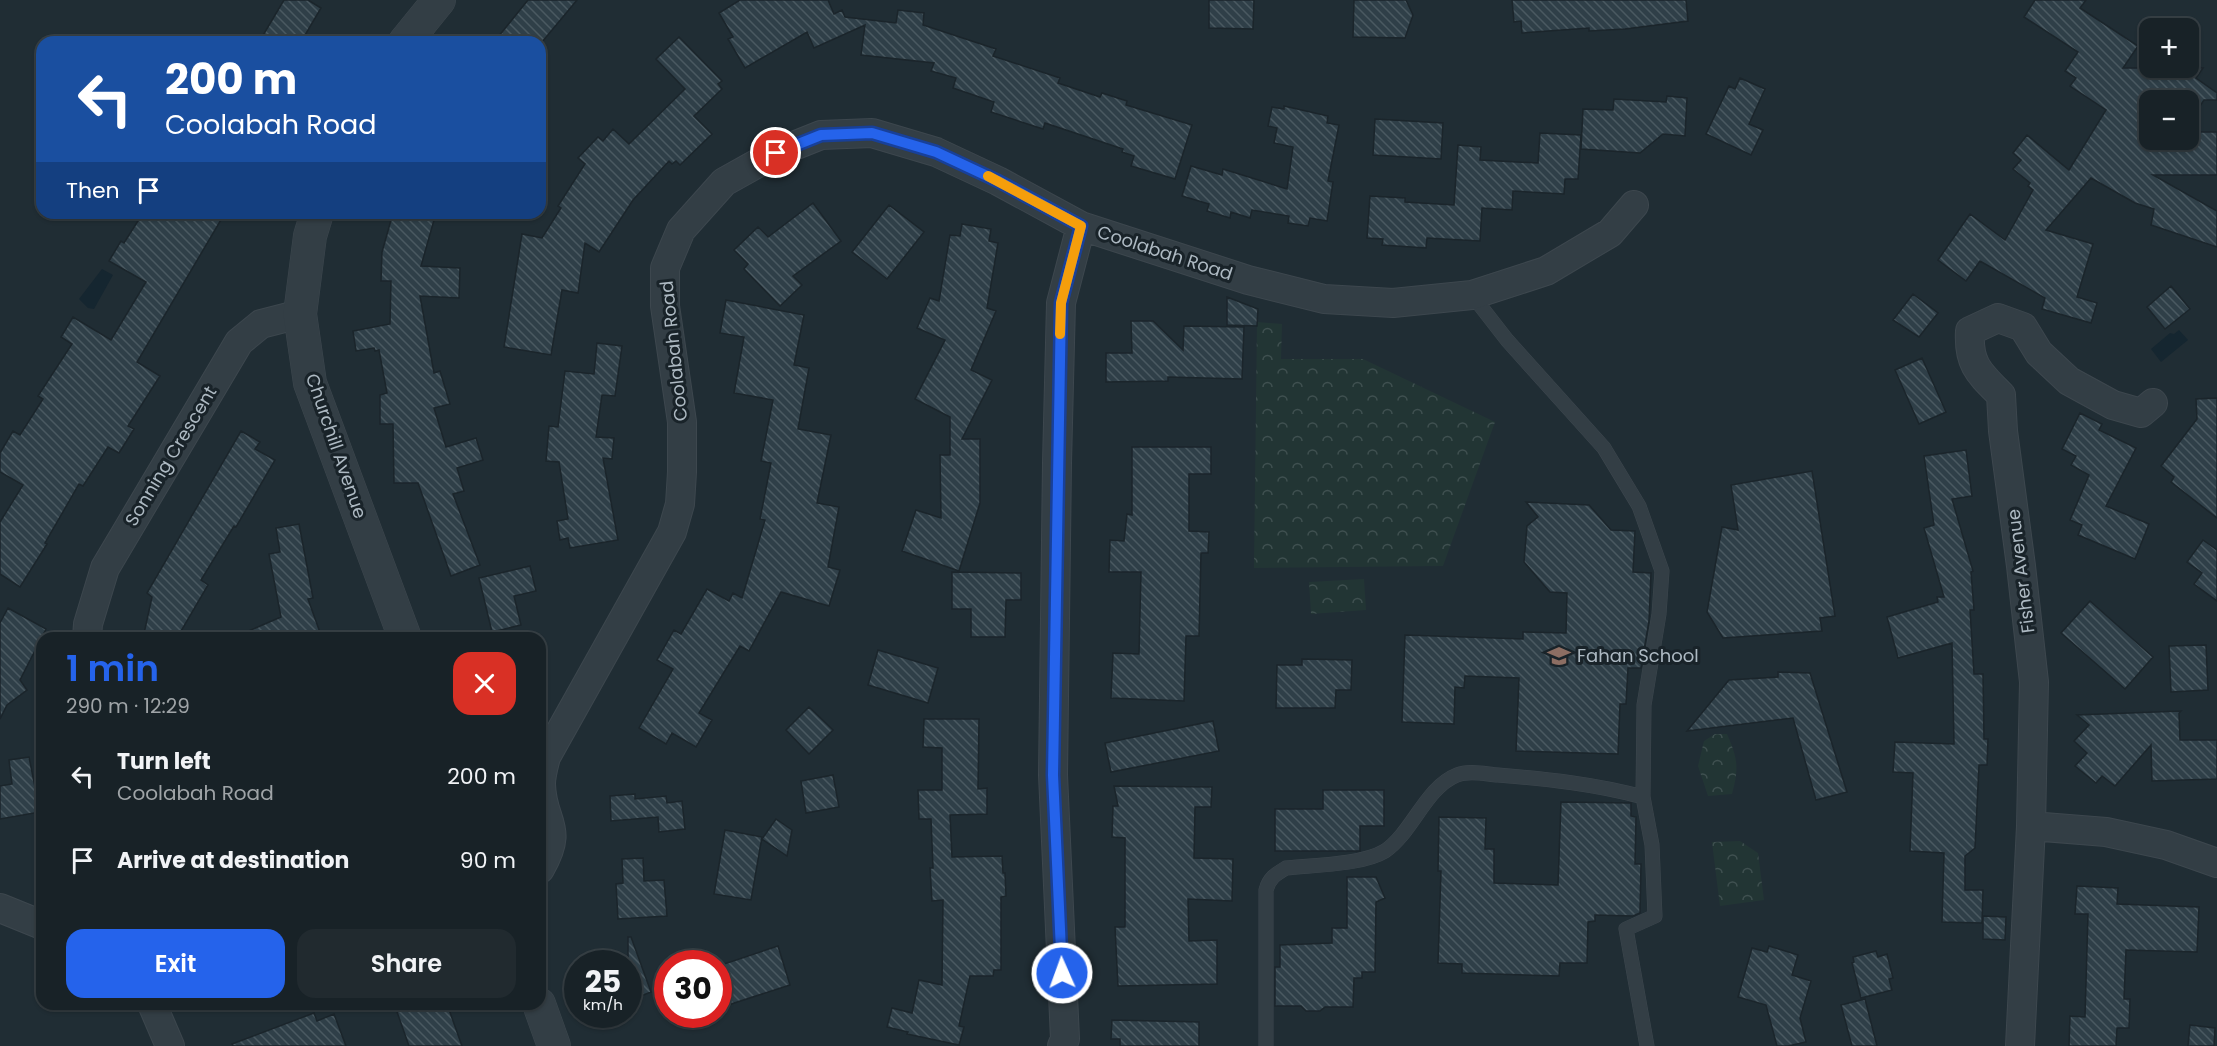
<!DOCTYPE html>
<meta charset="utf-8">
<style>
body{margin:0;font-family:Poppins,sans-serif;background:#212a2f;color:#f1f3f6;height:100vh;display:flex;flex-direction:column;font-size:22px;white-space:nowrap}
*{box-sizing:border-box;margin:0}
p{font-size:20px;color:#9fa4a7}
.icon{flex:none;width:33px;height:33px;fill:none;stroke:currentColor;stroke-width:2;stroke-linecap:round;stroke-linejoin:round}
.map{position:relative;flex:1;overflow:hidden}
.drawer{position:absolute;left:36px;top:632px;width:510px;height:378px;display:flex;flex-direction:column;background:#182227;border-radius:18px;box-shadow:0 2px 4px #0004,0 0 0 2px #363f44}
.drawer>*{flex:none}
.guide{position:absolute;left:36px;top:36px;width:510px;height:183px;border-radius:18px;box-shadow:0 2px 4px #0004,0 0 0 2px #363f44;background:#1a4fa0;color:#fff;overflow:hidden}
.fabs{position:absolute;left:2139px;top:18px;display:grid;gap:12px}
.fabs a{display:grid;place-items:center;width:60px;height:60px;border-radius:12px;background:#182227;box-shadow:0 2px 4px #0004,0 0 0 2px #363f44;font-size:30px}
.speed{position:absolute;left:564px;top:950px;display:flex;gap:12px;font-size:30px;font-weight:700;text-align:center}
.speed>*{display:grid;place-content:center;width:78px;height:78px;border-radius:50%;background:#182227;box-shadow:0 2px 4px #0004,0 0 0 2px #363f44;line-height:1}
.speed small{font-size:15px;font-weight:400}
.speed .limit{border:9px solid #d22;background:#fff;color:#111}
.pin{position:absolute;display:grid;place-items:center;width:51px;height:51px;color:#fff;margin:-26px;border:3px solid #fff;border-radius:50%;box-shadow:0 2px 6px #0007}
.me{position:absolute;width:66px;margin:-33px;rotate:358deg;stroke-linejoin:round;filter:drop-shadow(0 0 4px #0008)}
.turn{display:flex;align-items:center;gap:21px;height:126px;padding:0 30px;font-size:27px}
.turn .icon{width:78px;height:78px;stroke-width:2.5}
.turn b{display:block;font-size:42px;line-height:51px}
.then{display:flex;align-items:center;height:57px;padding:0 30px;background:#0003;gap:12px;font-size:22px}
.round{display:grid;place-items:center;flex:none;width:63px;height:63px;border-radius:18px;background:#212a2f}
.headline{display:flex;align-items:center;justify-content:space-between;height:102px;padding:0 30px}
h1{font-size:36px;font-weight:600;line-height:45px;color:#2563eb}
.action{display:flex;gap:12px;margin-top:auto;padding:12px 30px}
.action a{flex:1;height:69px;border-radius:18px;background:#2563eb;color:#fff;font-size:24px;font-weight:600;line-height:69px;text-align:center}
.action a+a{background:#212a2f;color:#f1f3f6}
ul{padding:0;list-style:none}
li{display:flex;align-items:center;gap:18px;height:84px;padding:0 30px}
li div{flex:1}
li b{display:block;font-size:22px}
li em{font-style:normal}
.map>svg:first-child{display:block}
.park{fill:url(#park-crowns)}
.water{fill:#152630}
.building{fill:url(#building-back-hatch);stroke:#1b252b;stroke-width:1.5}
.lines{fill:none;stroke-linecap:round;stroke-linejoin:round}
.service-casing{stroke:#3d474e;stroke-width:15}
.minor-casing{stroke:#3d474e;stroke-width:30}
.tertiary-casing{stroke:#3d474e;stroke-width:34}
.service{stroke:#333e45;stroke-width:14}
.minor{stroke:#333e45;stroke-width:28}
.tertiary{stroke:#333e45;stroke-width:33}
.route-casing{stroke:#184099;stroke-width:15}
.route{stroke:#2563eb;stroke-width:10}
.slow{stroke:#f59e0b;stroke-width:10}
.labels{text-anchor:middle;stroke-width:6;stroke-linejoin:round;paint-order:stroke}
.street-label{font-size:18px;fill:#adb9c2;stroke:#192329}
.poi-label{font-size:18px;fill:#adb9c2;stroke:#192329;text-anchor:start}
</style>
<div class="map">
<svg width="2217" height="1046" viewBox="0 0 2217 1046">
<defs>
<pattern id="park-crowns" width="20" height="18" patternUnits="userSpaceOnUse" patternTransform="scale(1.5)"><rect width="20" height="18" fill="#223534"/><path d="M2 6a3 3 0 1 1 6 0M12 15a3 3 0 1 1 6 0" fill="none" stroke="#3f5050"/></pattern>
<pattern id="building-back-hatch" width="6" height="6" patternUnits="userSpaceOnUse" patternTransform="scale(1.5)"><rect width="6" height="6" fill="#2f3f48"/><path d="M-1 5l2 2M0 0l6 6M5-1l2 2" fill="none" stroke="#4a5961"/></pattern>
</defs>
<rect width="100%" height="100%" fill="#202d34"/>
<!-- park -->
<path class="park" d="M1257 322 1282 324 1281 359H1363L1495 422 1443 566 1254 568Z
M1364 579 1366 610 1311 614 1309 582Z
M1715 734H1727C1738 759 1739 768 1732 794L1708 796 1698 766 1704 741Z
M1740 841 1758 853 1764 900 1720 906 1712 842Z"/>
<!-- water -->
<path class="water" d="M102 269 113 275 94 309 88 308 79 299Z
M2179 330 2188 340 2161 362 2151 349 2170 333 2174 334Z"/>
<!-- building -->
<path class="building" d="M284 0H308L321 8 301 42H259Z
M528 0H577L542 42H494Z
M740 0H828L834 14 842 10 845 17 896 23 898 10 924 13 923 25 996 49 993 56 1060 78 1058 83 1100 97 1102 93 1127 101 1126 105 1192 125 1175 179 1131 166 1134 156 1122 152 1123 149 1045 123 1043 129 991 112 994 102 953 88 956 78 931 71 934 63 861 55 865 25 814 48 807 32 745 68 728 39 733 37 719 13Z
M1209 0H1254L1253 29 1209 28Z
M1354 0H1406L1413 15 1405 38 1353 37Z
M1512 0H1686L1688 21 1625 29 1589 31V28L1522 33 1521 21 1514 22Z
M2035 0H2086L2080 8 2138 46 2123 68H2203L2196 78 2217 93V100H2204L2188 124V100H2150V140H2188V132H2217V175H2153L2217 211V247L2151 225 2154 209 2135 203 2091 178 2046 230 2093 244 2077 297 2097 303 2091 323 2042 309 2045 298 1980 261 1966 281 1938 260 1970 214 2005 240 2033 190 2028 186 2030 183 2013 169 2021 160 2013 153 2027 135 2069 170 2106 110 2070 86 2076 78 2065 71 2078 52 2024 17Z
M679 37 722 81 718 84 722 89 694 116 712 134 680 165 676 161 672 164 669 161 633 200 599 252 585 243 578 293 562 290 551 355 504 347 522 234 542 238 561 208 558 206 585 164 578 158 598 137 603 141 613 129 629 144 685 89 656 59Z
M1740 78 1765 89 1749 124 1763 130 1751 155 1706 134 1729 86 1735 89Z
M1667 96 1687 98 1685 136 1663 134 1640 153 1581 149 1583 109 1613 110 1614 99 1666 102Z
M1284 106 1328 116 1327 123 1339 125 1328 181 1333 182 1327 221 1310 218 1308 226 1288 223 1289 216 1252 210 1250 218 1231 212 1230 218 1207 211 1209 204 1182 196 1191 166 1222 175 1223 169 1287 189 1293 147 1274 143 1277 128 1268 126 1272 107 1284 109Z
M1375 119 1443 123 1441 159 1373 155Z
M1540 133 1581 135 1578 179H1565L1564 194 1513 191 1512 210 1482 208 1480 241 1427 238 1426 248 1382 245 1383 239 1367 238 1370 196 1405 198V202L1454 205 1458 145 1481 147 1480 160 1538 163Z
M813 203 841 241 793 276 802 285 780 306 744 269 748 264 734 250 758 227 768 237Z
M889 205 924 232 887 279 852 252Z
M143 213H225L137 362 160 376 128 426 134 429 119 453 108 447 83 486 79 484 45 543 47 544 20 587 0 574V522L23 485 0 472V453L13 431 20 435 43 399 38 396 72 344 61 337 73 317 111 340 146 282 109 261 121 241 124 243Z
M393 213H436L421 266 460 268 459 298 420 296 434 373 440 371 450 404 434 408 446 447 476 438 483 460 457 468 464 491 453 494 480 565 451 576 418 483H394L393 424H380V395L387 393 379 350 375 351 374 348 356 351 353 331 390 324 391 281H381L382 252Z
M962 224 991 229 989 241 998 243 987 308 996 311 971 370 992 380 962 439H980V503L959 571 902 551 916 510 941 518 940 455H950V417L915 399 945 340 917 328 930 298 939 301 950 235 960 236Z
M2171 286 2190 309 2165 329 2147 307Z
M1913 294 1938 313 1919 337 1893 320Z
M1227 297 1258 309 1257 326 1227 325Z
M726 300 804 315 794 365 809 368 798 429 831 435 817 503 839 507 828 567 840 570 829 606 781 592 749 651 740 646 699 713 712 720 696 747 672 733 666 744 639 728 673 669 657 660 674 630 681 634 707 589 729 601 733 593 742 598 765 520 760 519 771 463 761 461 773 400 734 393 744 337 720 333Z
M1131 321H1153L1183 350 1184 326 1244 327 1242 379 1168 377V381L1106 382V353H1132Z
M597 343 622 346 615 396 602 395 596 437 614 438 612 459 603 458 618 540 570 548 568 538 560 540 557 521 568 519 559 462 546 461 549 426 558 427 565 371 594 374Z
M1922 358 1946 412 1919 424 1895 370Z
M2217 398V518L2171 482 2174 477 2161 466 2197 419 2196 399Z
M2080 413 2102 424 2099 430 2136 448 2106 506 2149 524 2135 559 2078 535 2082 525 2070 520 2089 475 2071 465 2076 456 2062 449Z
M241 431 260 442 255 449 275 460 236 527 234 526 201 580 208 585 177 638H143L152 597 147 593Z
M1132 447H1211V474H1189V531L1209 532 1208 553H1201L1199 636H1186L1184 701 1111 698 1113 653 1139 654 1141 572H1109L1110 540 1124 541 1127 514 1132 515Z
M1966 450 1972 496 1952 499 1973 571 1971 572 1974 610H1970L1974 674H1983L1984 739H1988L1987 765H1979L1975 848 1965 856V890H1983L1982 923 1942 922 1944 853 1910 851 1913 773 1893 772 1895 742 1954 744 1952 643 1898 658 1887 617 1938 602 1937 597H1944L1924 528 1934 525 1924 456Z
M1812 471 1835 616 1820 618 1822 631 1723 638 1707 612 1722 527 1738 530 1731 485Z
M1526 502 1589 505 1611 530 1635 531 1633 572 1651 573 1649 621 1641 668H1628L1626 704H1620L1618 754 1516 751 1519 678 1465 676 1464 688 1455 687 1454 724 1402 722 1405 635 1523 639V632L1566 633 1567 593 1550 592 1524 562 1527 526 1538 517Z
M299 524 313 598 308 599 322 638H232L281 617 269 554 280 552 276 528Z
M2203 540 2217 550V601L2194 584 2202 573 2187 562Z
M530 566 536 591 514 596 521 625 492 632 479 578Z
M952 572 1021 573V600H1006L1005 637H971V609H952Z
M2090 601 2153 657 2125 689 2061 633Z
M8 608 46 629 20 680 27 690 7 705 0 719V623Z
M2206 645 2208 690 2171 692 2169 646Z
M878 650 938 668 928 703 868 685Z
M1302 659 1352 660 1351 690H1336L1335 708H1276L1277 665H1302Z
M1778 672 1810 673 1847 792 1816 800 1793 718 1687 731 1729 680 1778 677Z
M809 707 833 730 809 754 786 730Z
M2181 711 2179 713 2180 740H2217V779L2152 781 2151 745 2115 786 2102 776 2096 783 2075 766 2087 753 2074 741 2089 725 2077 715Z
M924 719H979L978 789 987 788V814L950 815 952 857 1002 856 1003 873H1005L1006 896 1001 897V970H994L993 976H970L959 1026 964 1027 959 1045 907 1034 908 1032 887 1027 892 1008 912 1013 919 980 942 985 943 900 932 901 930 868H933L931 819H919L918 790H942V748L923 747Z
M1213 721 1219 751 1111 772 1105 743Z
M29 757 40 812 0 819V786L12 784 9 760Z
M833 775 839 807 806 813 801 781Z
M1114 786 1212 787 1211 807H1195L1194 858 1233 859 1232 901 1188 899 1189 941 1217 940V984L1118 986 1115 927H1125V838L1112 837 1113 806H1118Z
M1323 790H1384V826H1360V851H1275V809H1323Z
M635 794V799L666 796 667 803 682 801 685 829 659 832 658 817 611 821 610 796Z
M1561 802 1631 803V816L1636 817 1635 864H1641L1640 913 1633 916 1595 915V921L1588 922 1587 963H1560L1559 976 1462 973V964L1438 963 1441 871H1438L1439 817 1486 818 1485 849H1494V883L1558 885Z
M776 819 792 830 787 856 762 839Z
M725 830 762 837 751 900 714 894Z
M643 858 644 881 664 880 667 916 618 919 616 884 623 883 622 859Z
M1347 877H1376L1385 898 1376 902 1375 972H1362V978H1354L1353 1007H1325L1320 1011H1306L1301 1006H1275V967H1280V945L1332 943V928H1347Z
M2077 886 2118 888 2117 904 2199 907 2197 952 2126 950 2124 999H2130L2129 1028H2117L2116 1046H2069L2070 1016 2085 1017 2088 914H2075Z
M1983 916 2006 917 2005 940 1983 939Z
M628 937H631L651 992 628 1001Z
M778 946 790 985 728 1005 718 976V966Z
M1769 946 1798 955 1792 975 1811 981 1800 1018 1806 1042 1788 1046H1777L1766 1005 1738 997 1752 948 1767 952Z
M1876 951 1878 957 1887 954 1893 978 1889 979 1892 990 1861 998 1852 963 1854 962 1853 957Z
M1865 999 1877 1046H1852L1841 1005Z
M411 1004H447L462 1046H409L396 1009Z
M314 1013 317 1021 334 1014 346 1046H233L232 1044Z
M1112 1020 1199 1022V1046H1120V1039H1111Z
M2190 1025 2215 1028 2214 1046H2188Z"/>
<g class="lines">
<!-- service casing -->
<g class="service-casing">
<path id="service" d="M1472 295 1507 340 1604 448 1639 506 1662 571 1659 614 1644 705 1643 797 1652 845 1655 916 1626 929 1647 1046
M1266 1046V890C1269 878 1276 874 1286 868 1313 865 1362 865 1385 851 1412 833 1426 787 1457 775 1469 770 1485 774 1498 775 1547 779 1595 784 1643 797"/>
</g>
<!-- minor casing -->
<g class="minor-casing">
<path id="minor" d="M87 638 88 624 105 568 239 342 261 324 300 314
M2031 826 2106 832 2166 845 2217 863
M540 869C565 826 542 824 541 784 541 775 544 765 546 757L672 532 680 504 682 472V422L665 306V268L681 230 724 182 776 153 821 135 872 133 936 152 998 181 1081 226 1248 280 1324 299 1393 303 1472 295 1546 271 1610 233 1634 205
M0 908 42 925
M152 1004 170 1046
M1062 1046 1065 1039 1053 775 1057 463 1061 303 1081 226
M2020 1046 2031 826 2034 682 2021 566 2003 431 2001 395C1979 373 1968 364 1970 331L1998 318 2023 327 2039 353 2069 381 2113 405 2141 413 2153 403"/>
</g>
<!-- tertiary casing -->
<g class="tertiary-casing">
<path id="tertiary" d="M405 42 439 0
M317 213 310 236 300 314 310 383 405 638
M539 1004 554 1046"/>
</g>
<!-- service -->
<use href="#service" class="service"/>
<!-- minor -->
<use href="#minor" class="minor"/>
<!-- tertiary -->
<use href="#tertiary" class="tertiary"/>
</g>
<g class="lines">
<!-- route casing -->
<g class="route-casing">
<path id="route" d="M776 153 821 135 872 133 936 152 998 181 1081 226 1061 303 1053 775 1062 973"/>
</g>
<!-- route -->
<use href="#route" class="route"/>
<!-- slow -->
<path class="slow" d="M988 176 1081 226 1061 303 1060 334"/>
</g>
<!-- icons -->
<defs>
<g id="school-bare" transform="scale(1.8)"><path d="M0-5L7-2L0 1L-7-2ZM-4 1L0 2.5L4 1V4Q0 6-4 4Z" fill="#8d6e63" stroke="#192329" stroke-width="2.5" paint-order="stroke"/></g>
</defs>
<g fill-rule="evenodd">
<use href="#school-bare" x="1559" y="656"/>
</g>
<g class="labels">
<!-- street labels -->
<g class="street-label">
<text transform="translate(1165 253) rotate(18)" y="6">Coolabah Road</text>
<text transform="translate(674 351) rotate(-96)" y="6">Coolabah Road</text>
<text transform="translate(336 446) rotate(71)" y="6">Churchill Avenue</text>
<text transform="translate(171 456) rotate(-59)" y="6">Sonning Crescent</text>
<text transform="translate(2021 571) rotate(-97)" y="6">Fisher Avenue</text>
</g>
<!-- poi labels -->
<g class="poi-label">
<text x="1577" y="662">Fahan School</text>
</g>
</g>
</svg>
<div class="fabs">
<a>+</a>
<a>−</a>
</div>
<div class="speed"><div>25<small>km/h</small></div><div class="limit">30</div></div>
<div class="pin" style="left:776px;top:153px;background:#d93025"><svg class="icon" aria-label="arrive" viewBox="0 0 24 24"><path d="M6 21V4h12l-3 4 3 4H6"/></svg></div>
<svg class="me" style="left:1062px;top:973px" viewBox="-20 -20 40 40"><circle r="17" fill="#2563eb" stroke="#fff" stroke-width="3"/><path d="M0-11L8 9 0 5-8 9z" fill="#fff"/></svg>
<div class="guide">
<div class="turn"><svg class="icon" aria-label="left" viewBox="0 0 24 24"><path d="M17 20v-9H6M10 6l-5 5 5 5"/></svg><div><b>200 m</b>Coolabah Road</div></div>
<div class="then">Then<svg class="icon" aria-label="arrive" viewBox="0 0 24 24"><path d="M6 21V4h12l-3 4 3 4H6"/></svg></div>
</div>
<section class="drawer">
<div class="headline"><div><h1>1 min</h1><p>290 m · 12:29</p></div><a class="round" style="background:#d93025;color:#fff"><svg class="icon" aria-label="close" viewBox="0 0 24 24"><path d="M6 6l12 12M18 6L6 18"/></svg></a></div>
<ul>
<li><svg class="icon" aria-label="left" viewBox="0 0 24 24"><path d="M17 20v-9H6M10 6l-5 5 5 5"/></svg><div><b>Turn left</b><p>Coolabah Road</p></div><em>200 m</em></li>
<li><svg class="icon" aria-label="arrive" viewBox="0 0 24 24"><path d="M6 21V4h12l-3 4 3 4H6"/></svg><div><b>Arrive at destination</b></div><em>90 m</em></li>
</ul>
<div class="action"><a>Exit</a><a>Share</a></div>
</section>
</div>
